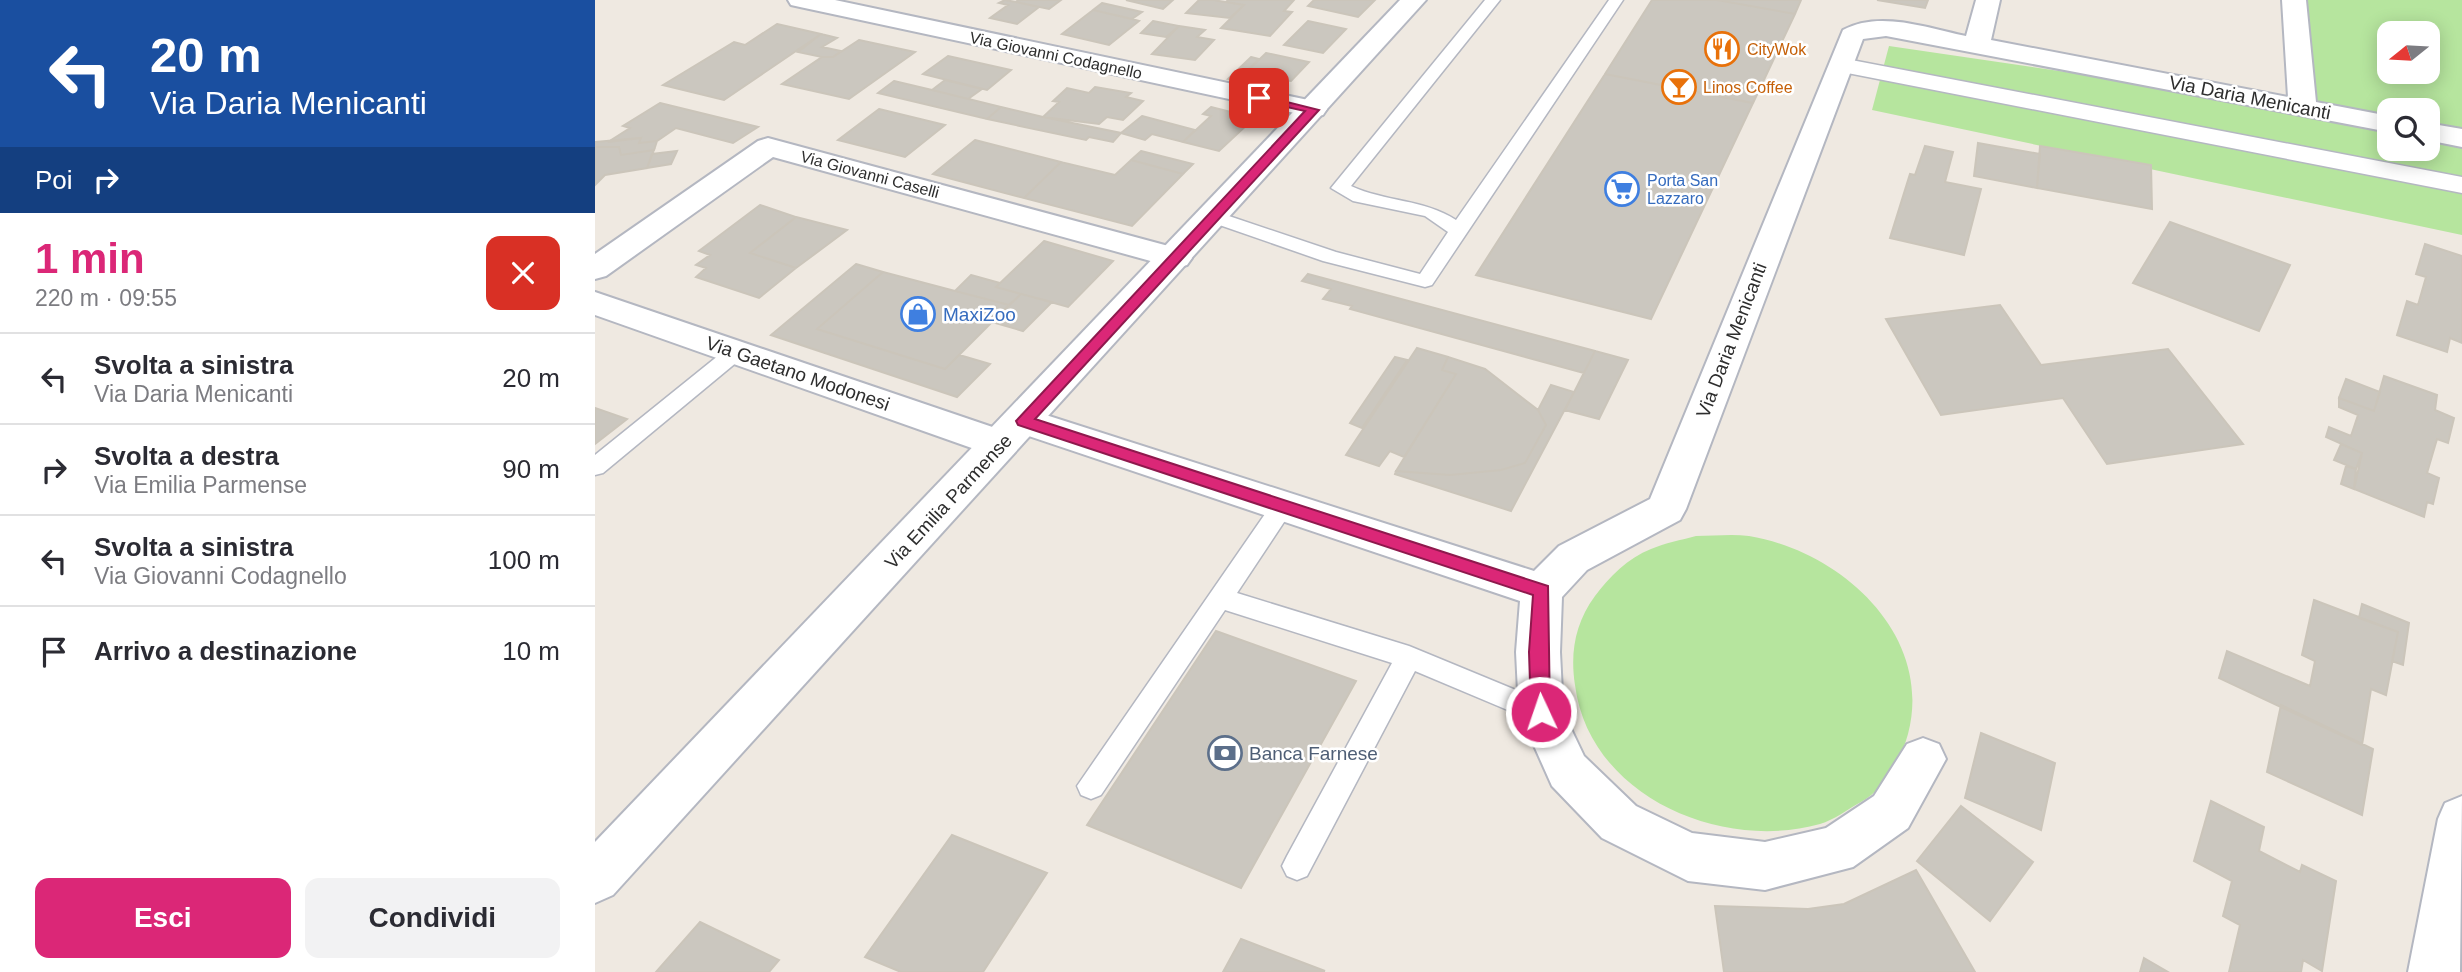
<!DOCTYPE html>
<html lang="it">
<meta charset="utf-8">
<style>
body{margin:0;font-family:Helvetica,sans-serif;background:#f2f2f3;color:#2b2b33;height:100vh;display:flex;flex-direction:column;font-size:26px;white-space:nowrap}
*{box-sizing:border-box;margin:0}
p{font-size:23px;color:#7c7c81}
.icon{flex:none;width:38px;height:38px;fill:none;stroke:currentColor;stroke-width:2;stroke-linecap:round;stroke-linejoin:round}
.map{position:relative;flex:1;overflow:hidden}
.side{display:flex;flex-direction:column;background:#fff;width:595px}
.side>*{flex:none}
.banner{background:#1a4fa0;color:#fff;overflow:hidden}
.needle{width:46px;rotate:252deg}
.tools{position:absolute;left:1782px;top:21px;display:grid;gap:14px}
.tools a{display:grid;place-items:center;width:63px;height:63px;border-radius:14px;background:#fff;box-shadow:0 4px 18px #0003;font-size:35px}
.pin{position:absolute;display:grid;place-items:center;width:60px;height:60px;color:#fff;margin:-30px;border-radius:14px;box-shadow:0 4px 10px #0006}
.me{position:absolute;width:77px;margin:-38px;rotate:357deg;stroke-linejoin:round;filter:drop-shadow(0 0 5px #0008)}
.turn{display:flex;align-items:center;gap:24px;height:147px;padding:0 35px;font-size:32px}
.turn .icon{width:91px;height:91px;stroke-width:2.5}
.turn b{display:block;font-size:49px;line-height:60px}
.then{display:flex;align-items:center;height:66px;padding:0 35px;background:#0003;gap:14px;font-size:26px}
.round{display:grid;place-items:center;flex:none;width:74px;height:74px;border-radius:14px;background:#f2f2f3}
.summary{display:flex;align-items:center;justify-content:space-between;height:119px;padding:0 35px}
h1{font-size:42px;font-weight:700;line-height:52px;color:#db2777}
.action{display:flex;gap:14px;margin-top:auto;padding:14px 35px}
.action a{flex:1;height:80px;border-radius:14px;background:#db2777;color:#fff;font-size:28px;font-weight:700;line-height:80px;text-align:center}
.action a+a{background:#f2f2f3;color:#2b2b33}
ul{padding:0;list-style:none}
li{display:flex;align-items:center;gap:21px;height:91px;padding:0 35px;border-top:2px solid #e1e1e2}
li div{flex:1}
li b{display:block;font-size:26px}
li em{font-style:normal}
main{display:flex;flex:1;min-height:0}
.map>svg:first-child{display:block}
.green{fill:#b6e59e;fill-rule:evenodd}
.building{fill:#cbc7bf;stroke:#cbc5ba;stroke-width:2}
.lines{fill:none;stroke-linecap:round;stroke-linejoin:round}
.service-casing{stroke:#b4b7c1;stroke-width:3}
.pedestrian-casing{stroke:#b4b7c1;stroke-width:3}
.minor-casing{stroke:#b4b7c1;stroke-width:4}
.secondary-casing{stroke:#b4b7c1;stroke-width:4}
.service{fill:#fff;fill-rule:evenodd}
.pedestrian{fill:#fff;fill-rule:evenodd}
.minor{fill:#fff;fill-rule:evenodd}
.secondary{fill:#fff;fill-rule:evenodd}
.route{fill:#db2777;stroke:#8e194d;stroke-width:2}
.labels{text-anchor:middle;stroke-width:5;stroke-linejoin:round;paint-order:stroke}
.far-food-label{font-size:16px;fill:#c56008;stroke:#fff;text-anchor:start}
.far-street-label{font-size:16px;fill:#2e2e2e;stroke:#fff}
.far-shop-label{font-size:16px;fill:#366cbe;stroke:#fff;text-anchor:start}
.street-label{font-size:19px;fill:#2e2e2e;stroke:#fff}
.shop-label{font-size:19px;fill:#366cbe;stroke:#fff;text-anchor:start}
.service-label{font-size:19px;fill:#4e5e75;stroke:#fff;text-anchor:start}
</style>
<main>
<section class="side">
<div class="banner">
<div class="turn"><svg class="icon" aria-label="left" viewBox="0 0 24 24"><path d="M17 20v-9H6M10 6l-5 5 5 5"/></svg><div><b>20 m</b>Via Daria Menicanti</div></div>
<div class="then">Poi<svg class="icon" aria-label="right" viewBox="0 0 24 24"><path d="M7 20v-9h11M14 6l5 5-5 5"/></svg></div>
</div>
<div class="summary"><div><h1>1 min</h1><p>220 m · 09:55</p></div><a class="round" style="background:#d93025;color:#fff"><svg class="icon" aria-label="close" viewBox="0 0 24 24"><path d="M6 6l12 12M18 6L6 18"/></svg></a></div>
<ul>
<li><svg class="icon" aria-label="left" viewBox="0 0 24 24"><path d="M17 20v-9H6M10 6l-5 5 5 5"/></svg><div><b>Svolta a sinistra</b><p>Via Daria Menicanti</p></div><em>20 m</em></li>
<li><svg class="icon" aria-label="right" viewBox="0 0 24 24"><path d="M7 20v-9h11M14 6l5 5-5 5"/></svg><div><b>Svolta a destra</b><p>Via Emilia Parmense</p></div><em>90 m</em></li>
<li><svg class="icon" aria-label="left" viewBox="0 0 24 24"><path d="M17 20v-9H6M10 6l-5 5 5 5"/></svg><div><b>Svolta a sinistra</b><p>Via Giovanni Codagnello</p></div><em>100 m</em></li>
<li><svg class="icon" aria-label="arrive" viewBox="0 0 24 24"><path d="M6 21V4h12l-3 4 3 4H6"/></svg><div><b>Arrivo a destinazione</b></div><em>10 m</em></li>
</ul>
<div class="action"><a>Esci</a><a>Condividi</a></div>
</section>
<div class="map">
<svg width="1867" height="972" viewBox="0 0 1867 972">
<rect width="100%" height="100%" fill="#efe9e1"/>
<!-- green -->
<path class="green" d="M1699 0H1867V235L1277 110 1294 46 1708 107ZM1794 33H1832V72H1794ZM1794 110H1832V149H1794Z
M1101 536C1118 536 1137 534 1154 536 1246 551 1339 635 1313 734 1306 759 1290 789 1266 802 1253 809 1239 820 1225 824 1126 852 994 796 980 685 975 653 980 623 1000 596 1014 577 1033 558 1056 549 1070 543 1086 540 1101 536Z"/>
<!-- building -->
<path class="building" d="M410 0 421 2 444 7 422 24 395 18 413 5 404 3Z
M423 0H466L454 9 421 2Z
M531 0H578L568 9Z
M604 0H618L649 5 635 18 591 13Z
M633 0H699L689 11 697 12 675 36 626 28 649 5 631 2Z
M719 0H780L763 17 713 6Z
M1057 0H1122L1200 14 1158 103 1010 74Z
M1122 0H1206L1200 14Z
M1282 0H1333L1330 8Z
M507 3 547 12 537 19 498 10Z
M498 10 537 19 544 21 514 45 467 34Z
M558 21 584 26 571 37 546 33Z
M713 21 751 29 728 53 689 45Z
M182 24 226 34 129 100 68 85 139 42 150 45Z
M584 26 610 30 602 37 619 40 600 60 557 54Z
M226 34 242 38 227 47 246 51 238 57H227L203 52Z
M264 40 320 52 254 99 187 84 227 57H238Z
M671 53 714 62 696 81 689 80 680 90 641 82Z
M353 56 416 70 392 90 328 74Z
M656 57 664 59 642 81 633 79Z
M1010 74 1158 103 1056 319 881 275Z
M350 80 387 89 373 99 337 90Z
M299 81 337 90 406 107 392 119 283 93Z
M500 87 536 93 531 97 548 101 528 120 512 117 504 124 448 117 464 102 458 101 472 88 494 93Z
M65 103 163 127 138 143 81 128 62 141 44 143 46 138 13 142 35 128 28 126Z
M406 107 448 117 526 133 518 142 494 137 491 140 392 119Z
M616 107 640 113 636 117 655 122 624 151 588 142 616 116 608 114Z
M284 109 350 125 310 157 243 140Z
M547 116 600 130 588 142 557 134 550 140 526 133Z
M46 138 44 143 62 141 59 150 26 155 24 147H0V142Z
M380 140 466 162 429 198 338 174Z
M1383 143 1445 154 1442 188 1379 176Z
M1330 146 1358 152 1350 182 1386 189 1369 255 1295 238 1315 174 1320 175Z
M1445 146 1556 165 1557 209 1442 188Z
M0 147H24L26 155 59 150 52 168 10 175 0 185Z
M82 151 76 164 52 168 57 154Z
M546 151 598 164 588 174 536 160Z
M536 160 588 174 537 226 429 198 466 162 520 175Z
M165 205 201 217 155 253 201 268 164 298 101 277 111 268 101 265 115 255 104 251Z
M201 217 252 230 201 268 155 253Z
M1575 222 1695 265 1664 331 1538 283Z
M449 241 518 261 473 307 401 287Z
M1830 244 1867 256V343L1855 338 1852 352 1802 335 1812 301 1823 305 1831 277 1821 274Z
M261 264 288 272 222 329 350 369 364 355 395 364 362 397 176 335Z
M288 272 360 291 414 305 350 369 222 329Z
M713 274 1000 351 989 373 755 309 757 306 728 299 736 289 707 281Z
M376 275 405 283 401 287 426 294 414 305 360 291Z
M426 294 457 302 428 331 397 322Z
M1405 305 1446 365 1573 349 1648 444 1512 464 1468 398 1346 415 1291 319Z
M822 348 853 357 847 370 861 374 809 457 795 451 784 466 751 455Z
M1000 351 1033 360 1004 419 970 410Z
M800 357 812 360 767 428 755 423Z
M853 357 890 369 943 410 951 425 930 463 906 470 855 475 801 471 861 374 847 370Z
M1789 376 1842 395 1840 410 1859 418 1853 443 1842 439 1832 473 1844 478 1838 504 1832 502 1829 517 1759 489 1767 453 1731 437 1734 427 1756 436 1763 415 1744 407V398L1779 411Z
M1751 379 1785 392 1779 411 1744 398Z
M956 385 979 392 916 511 800 474 801 471 855 475 906 470 930 463 951 425 943 410Z
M0 408 32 419 0 444Z
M1746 444 1767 453 1761 469 1739 460Z
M1751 466 1761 469 1759 489 1746 484Z
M1719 600 1803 632 1791 695 1776 689 1767 745 1624 678 1632 651 1715 686 1720 661 1707 655Z
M1767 604 1814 623 1808 665 1797 661 1803 632 1764 618Z
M621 631 761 681 646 888 492 825Z
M1686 705 1778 749 1767 815 1672 772Z
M1386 733 1460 763 1446 830 1370 798Z
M1616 801 1669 827 1664 851 1705 872 1707 865 1741 881 1727 971 1708 960 1706 972H1634L1645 925 1628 916 1637 881 1599 861Z
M1366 806 1438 862 1395 921 1322 861Z
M357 835 452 873 388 972H306L270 957Z
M1321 870 1380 972H1129L1120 906 1213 909 1249 904Z
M105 922 184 960 174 972H61Z
M646 939 730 971 628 972Z
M1549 958 1573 972H1545Z"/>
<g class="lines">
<!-- service casing -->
<g class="service-casing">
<path id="service" d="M890 0H905L756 186C790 202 829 199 861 220L1014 0H1028L837 285 830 287 728 261 613 221 610 217 613 213 619 211 741 252 825 274 853 232 830 216 758 201 736 188Z
M141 345 151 352 148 357 8 473 0 475V455L134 347Z
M687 498 695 501 699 507 642 593 814 646 955 704 959 712 955 720 946 724 820 671 712 876 702 880 692 876 687 866 692 856 797 663 630 610 506 795 496 799 486 795 482 786 679 501Z"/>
</g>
<!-- pedestrian casing -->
<g class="pedestrian-casing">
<path id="pedestrian" d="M1246 58 1867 177V193L1237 70 1234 65 1237 60Z"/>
</g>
<!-- minor casing -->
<g class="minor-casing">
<path id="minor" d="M193 0H240L718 101 728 103 732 109 728 115 718 117 205 7 196 5Z
M1381 0H1405L1396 40 1693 97 1687 0H1711L1721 102 1794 116V132L1291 36 1268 39 1091 509 1085 520 992 570 967 597 965 652 968 712 989 756 1041 806 1097 833 1170 842 1231 828 1279 796 1312 744 1328 738 1344 744 1351 759 1313 828 1258 867 1170 890 1093 881 1007 838 957 786 924 712 921 652 925 601 416 430 411 421 416 412 429 408 939 571 964 546 1055 499 1248 30C1284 10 1333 28 1371 36Z
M1832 123 1867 129V147L1832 140Z
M173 138 592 251 597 258 592 265 581 268 178 157 11 276 0 279V254L163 141Z
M0 292 418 434 424 444 418 454 405 458 0 315Z
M1867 796 1865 972H1813L1843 819 1850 803Z"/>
</g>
<!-- secondary casing -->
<g class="secondary-casing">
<path id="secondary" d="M805 0H831L18 895 0 903V842Z"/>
</g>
<!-- service -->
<use href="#service" class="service"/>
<!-- pedestrian -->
<use href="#pedestrian" class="pedestrian"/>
<!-- minor -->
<use href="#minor" class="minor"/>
<!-- secondary -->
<use href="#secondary" class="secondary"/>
</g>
<!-- route -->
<path class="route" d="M664 95 724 110 440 419 953 586 955 712 952 718 946 720 939 718 936 712 934 652 938 595 423 425 421 421 710 111 660 100 659 98Z"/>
<!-- icons -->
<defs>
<g id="restaurant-ring" transform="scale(1.75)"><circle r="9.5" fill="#fff" stroke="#e8710a" stroke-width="1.5"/><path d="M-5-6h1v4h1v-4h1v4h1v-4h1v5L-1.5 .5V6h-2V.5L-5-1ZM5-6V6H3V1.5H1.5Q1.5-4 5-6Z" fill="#e8710a"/></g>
<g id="bar-ring" transform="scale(1.75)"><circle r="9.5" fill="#fff" stroke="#e8710a" stroke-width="1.5"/><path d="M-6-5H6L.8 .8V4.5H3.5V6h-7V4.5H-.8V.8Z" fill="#e8710a"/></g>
<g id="supermarket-ring" transform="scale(1.75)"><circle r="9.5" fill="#fff" stroke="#3f7fe0" stroke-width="1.5"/><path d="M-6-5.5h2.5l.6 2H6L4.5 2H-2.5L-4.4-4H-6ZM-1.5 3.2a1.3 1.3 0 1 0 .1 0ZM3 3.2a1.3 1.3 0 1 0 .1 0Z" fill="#3f7fe0"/></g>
<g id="shop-ring" transform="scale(1.75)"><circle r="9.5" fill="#fff" stroke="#3f7fe0" stroke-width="1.5"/><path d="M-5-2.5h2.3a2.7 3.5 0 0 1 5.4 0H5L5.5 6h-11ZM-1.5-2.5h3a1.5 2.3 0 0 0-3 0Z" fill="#3f7fe0"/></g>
<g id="bank-ring" transform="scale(1.75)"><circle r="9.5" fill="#fff" stroke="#5c6f8a" stroke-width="1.5"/><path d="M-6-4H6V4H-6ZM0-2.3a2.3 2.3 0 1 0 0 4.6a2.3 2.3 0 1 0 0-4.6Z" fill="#5c6f8a"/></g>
</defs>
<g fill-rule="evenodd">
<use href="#restaurant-ring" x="1127" y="49"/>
<use href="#bar-ring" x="1084" y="87"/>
<use href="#supermarket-ring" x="1027" y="189"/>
<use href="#shop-ring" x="323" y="314"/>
<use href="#bank-ring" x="630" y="753"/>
</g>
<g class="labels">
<!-- far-food labels -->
<g class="far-food-label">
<text x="1152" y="55">CityWok</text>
<text x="1108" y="93">Linos Coffee</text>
</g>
<!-- far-street labels -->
<g class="far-street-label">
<text transform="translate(461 55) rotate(12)" y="6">Via Giovanni Codagnello</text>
<text transform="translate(275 174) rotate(15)" y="6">Via Giovanni Caselli</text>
</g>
<!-- far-shop labels -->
<g class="far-shop-label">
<text x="1052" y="186">Porta San<tspan x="1052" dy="18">Lazzaro</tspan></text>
</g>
<!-- street labels -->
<g class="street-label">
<text transform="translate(1655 97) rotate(11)" y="7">Via Daria Menicanti</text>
<text transform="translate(1136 340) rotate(-69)" y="7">Via Daria Menicanti</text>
<text transform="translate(203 373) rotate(19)" y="7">Via Gaetano Modonesi</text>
<text transform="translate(353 501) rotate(-47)" y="7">Via Emilia Parmense</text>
</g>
<!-- shop labels -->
<g class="shop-label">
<text x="348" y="321">MaxiZoo</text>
</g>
<!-- service labels -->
<g class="service-label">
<text x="654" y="760">Banca Farnese</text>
</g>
</g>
</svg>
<div class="tools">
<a><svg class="needle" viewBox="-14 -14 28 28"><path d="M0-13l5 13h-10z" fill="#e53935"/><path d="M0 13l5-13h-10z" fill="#7c7c81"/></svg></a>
<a><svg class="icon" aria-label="search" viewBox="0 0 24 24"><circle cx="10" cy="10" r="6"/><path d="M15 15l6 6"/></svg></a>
</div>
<div class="pin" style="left:664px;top:98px;background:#d93025"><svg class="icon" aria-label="arrive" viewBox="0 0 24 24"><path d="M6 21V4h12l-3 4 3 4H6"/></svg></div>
<svg class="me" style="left:946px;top:712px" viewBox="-20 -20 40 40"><circle r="17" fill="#db2777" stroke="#fff" stroke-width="3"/><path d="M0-11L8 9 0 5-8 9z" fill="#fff"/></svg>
</div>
</main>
